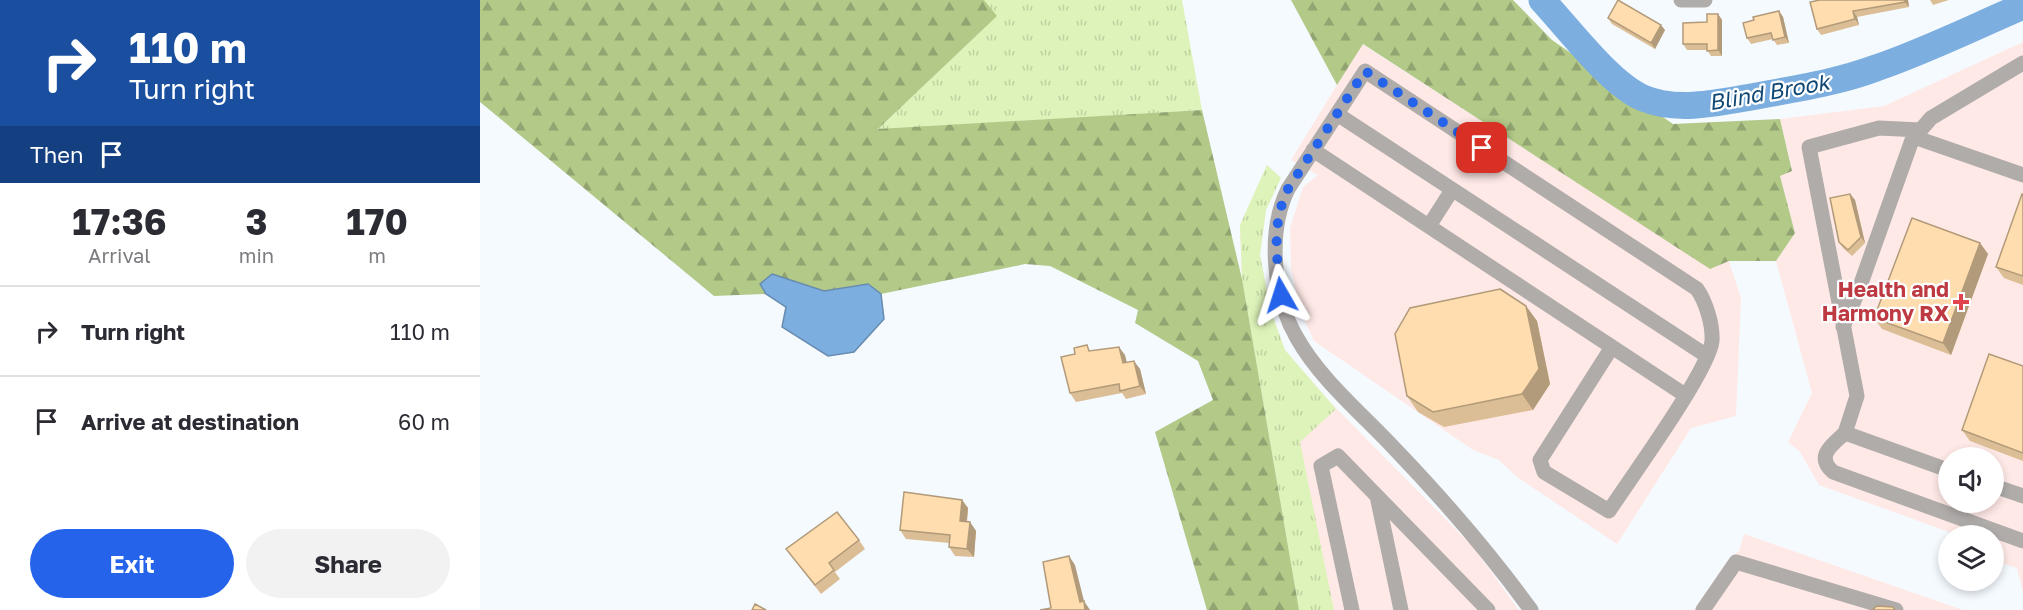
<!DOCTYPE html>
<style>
body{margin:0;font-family:"Golos Text",sans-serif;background:#f2f2f3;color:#2b2b33;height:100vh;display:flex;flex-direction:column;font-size:22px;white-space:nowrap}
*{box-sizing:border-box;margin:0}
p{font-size:20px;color:#7c7c81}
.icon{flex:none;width:33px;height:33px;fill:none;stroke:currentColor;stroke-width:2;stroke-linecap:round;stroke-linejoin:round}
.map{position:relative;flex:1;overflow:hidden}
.drawer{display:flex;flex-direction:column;background:#fff;width:480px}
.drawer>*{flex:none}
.banner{background:#1a4fa0;color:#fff;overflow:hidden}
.controls{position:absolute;left:1458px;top:447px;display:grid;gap:12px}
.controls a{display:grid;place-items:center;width:66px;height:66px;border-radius:50%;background:#fff;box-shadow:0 3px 9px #0003;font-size:30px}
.pin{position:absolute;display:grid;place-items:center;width:51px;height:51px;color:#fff;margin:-26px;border-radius:12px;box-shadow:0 3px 9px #0006}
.me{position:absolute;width:66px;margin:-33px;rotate:354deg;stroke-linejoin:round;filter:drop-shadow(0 0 4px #0008)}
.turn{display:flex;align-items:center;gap:21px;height:126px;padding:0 30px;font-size:27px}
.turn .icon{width:78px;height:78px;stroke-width:2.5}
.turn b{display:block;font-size:42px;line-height:51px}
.then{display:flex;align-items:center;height:57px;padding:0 30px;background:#0003;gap:12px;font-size:22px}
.eta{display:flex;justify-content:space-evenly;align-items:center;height:102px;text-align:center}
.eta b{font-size:36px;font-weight:700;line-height:42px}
.action{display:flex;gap:12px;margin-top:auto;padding:12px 30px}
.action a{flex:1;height:69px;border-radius:36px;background:#2563eb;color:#fff;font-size:24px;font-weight:700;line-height:69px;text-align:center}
.action a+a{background:#f2f2f3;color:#2b2b33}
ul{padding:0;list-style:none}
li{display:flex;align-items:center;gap:18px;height:90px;padding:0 30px;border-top:2px solid #e1e1e2}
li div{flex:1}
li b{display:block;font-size:22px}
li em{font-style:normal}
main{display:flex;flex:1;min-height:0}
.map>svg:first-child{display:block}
.commercial{fill:#ffe9e6;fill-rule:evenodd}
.grass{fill:url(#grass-tufts)}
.forest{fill:url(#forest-firs)}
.water{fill:#7caedf;stroke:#688caf;stroke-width:1.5}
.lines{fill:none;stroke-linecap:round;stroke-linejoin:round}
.river{stroke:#7caedf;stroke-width:27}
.minor{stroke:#b0acaa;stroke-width:15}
.wall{fill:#dbbe96}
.shaded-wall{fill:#b29b7a}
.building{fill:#ffddae;stroke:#b29b7a;stroke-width:1.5}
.route{stroke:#2563eb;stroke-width:10;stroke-dasharray:0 18}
.health-dot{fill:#e0444e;stroke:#fff;stroke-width:2}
.labels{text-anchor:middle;stroke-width:4.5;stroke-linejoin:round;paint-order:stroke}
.health-label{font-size:21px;font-weight:bold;fill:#be3a42;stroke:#fff;text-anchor:end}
.water-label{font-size:22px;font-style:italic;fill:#0f4775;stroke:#fff}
</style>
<main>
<section class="drawer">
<div class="banner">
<div class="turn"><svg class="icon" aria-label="right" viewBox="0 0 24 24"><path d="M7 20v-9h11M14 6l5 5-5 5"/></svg><div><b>110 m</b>Turn right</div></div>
<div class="then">Then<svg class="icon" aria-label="arrive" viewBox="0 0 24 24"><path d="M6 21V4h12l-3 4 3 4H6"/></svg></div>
</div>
<div class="eta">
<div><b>17:36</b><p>Arrival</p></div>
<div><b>3</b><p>min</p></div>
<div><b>170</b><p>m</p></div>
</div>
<ul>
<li><svg class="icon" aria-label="right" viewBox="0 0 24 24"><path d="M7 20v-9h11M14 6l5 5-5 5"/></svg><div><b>Turn right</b></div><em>110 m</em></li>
<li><svg class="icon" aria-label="arrive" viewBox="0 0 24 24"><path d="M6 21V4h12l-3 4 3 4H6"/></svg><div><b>Arrive at destination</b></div><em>60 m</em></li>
</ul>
<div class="action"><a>Exit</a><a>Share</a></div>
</section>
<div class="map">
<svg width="1543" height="610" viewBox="0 0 1543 610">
<defs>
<pattern id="grass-tufts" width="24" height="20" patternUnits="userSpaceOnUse" patternTransform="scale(1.5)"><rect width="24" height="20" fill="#def3ba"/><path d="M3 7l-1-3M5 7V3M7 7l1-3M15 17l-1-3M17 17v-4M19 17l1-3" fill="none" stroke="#bfd1a1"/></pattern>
<pattern id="forest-firs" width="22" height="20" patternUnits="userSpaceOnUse" patternTransform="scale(1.5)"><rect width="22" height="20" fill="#b2c988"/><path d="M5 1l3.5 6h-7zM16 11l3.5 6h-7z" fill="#92a471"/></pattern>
</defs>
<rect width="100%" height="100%" fill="#f5faff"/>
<!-- commercial -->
<path class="commercial" d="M1543 42V593L1537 568 1514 561V536L1470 535 1469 532 1339 485 1320 452 1308 442 1332 393 1296 261 1315 233 1300 176 1312 170 1300 119 1404 106ZM1468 458H1514V502H1468Z
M882 44 1230 268 1249 261 1261 298 1256 416 1211 428 1137 544 1037 477 1019 460 993 450 834 341 819 309 811 268 810 228 823 187 838 175 811 160Z
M787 165 801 178 786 210 780 255 791 312 805 350 850 402 994 548 1039 610H819L762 279 760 225Z
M1264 534 1483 610H1214L1249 559 1259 551Z"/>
<!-- grass -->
<path class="grass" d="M504 0H702L722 110 397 130 516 16Z
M787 165 801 178 786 210 780 255 791 312 805 350 856 409 820 442 854 610H819L762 279 760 225Z"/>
<!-- forest -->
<path class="forest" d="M0 0H504L517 16 398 129 722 110 762 279 819 610H727L675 432 733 400 718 361 655 323 658 310 570 266 545 264 401 294 388 284 344 291 292 275 280 284 286 294 234 296 0 102Z
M811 0H1033L1072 40 1193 124 1300 119 1312 171 1300 176 1315 233 1296 261H1249L1230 269 883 44 857 85Z"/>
<!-- water -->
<path class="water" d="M292 274 344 291 388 284 401 294 404 319 374 352 348 356 302 327 306 307 286 294 280 284Z"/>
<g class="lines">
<!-- river -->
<path class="river" d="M1062 0C1089 29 1129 83 1163 98 1196 112 1238 103 1271 97 1313 89 1356 83 1396 68 1446 51 1494 27 1543 6"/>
<!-- minor -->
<path class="minor" d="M1201 0H1225
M857 114 1227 356
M1440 130 1399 128 1329 147 1377 396 1365 433 1468 470
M1434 137 1543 175
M833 150 1205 395
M949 226 972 190
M1363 327 1379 289 1432 140 1451 118 1543 63
M1365 433C1352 445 1335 456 1353 472L1543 541
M1514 486 1543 496
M897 496 921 610
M872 610 841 466 858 456 1008 610
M1051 610C1009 552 963 499 913 447 881 413 840 379 817 338 793 297 787 232 808 189L885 71 1217 289C1226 302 1233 325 1232 341 1229 371 1149 480 1129 511L1064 472 1060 460 1132 347
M1223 610 1256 562 1416 610"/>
</g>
<!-- wall -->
<path class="wall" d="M1340 0H1428L1429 7 1377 17 1379 25 1341 35 1337 29Z
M1450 0H1469L1453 5Z
M1299 11 1303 17 1309 43 1297 45 1293 39 1271 44 1267 38 1274 20Z
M1238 14 1242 20V56H1231L1227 50H1207L1203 44Z
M1128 18 1185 30 1175 49 1132 24Z
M1370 194 1375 200 1385 243 1372 256 1363 248 1359 242Z
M1543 194V285L1524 278 1516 267Z
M1500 243 1508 254 1471 355 1402 329 1394 318Z
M1046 306 1057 321 1070 384 1053 410 964 427 938 412 927 396Z
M611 351 645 355 646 362 660 369 666 394 646 399 642 393 596 402 590 393Z
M1543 366V461L1490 441 1482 430Z
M482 500 488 508 487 522H490L496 531 494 557 475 556 469 547V543L426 539 420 530Z
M379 540 385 549 355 572 360 579 341 594 306 549Z"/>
<!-- shaded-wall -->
<path class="shaded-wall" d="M1425 0H1428L1429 7 1425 2Z
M1299 11 1303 17 1309 43 1305 37Z
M1373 11 1377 17 1379 25 1375 19Z
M1238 14 1242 20V56L1238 50Z
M1181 25 1185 30 1175 49 1171 43Z
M1370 194 1375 200 1385 243 1381 237Z
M1500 243 1508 254 1471 355 1463 343Z
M1046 306 1057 321 1070 384 1053 410 1042 394Z
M639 347 645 355 649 372 643 363Z
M654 361 660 369 666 394 660 386Z
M482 500 488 508 486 530 480 521Z
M490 522 496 531 494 557 487 549Z
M589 556 595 565 604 601 610 610H605L600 602Z"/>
<!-- building -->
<path class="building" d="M1138 0 1181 25 1171 43 1128 18Z
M1340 0H1425V2L1373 11 1375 19 1337 29 1330 2Z
M1299 11 1305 37 1293 40 1291 33 1267 38 1263 23 1274 20 1273 17Z
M1227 14H1238V50L1227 51V44H1203V23L1227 22Z
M1370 194 1381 237 1368 250 1359 242 1350 198Z
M1542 194H1543V276L1516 267Z
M1432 218 1500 243 1463 343 1394 318Z
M1020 289 1046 306 1059 369 1042 394 953 412 927 396 915 334 930 308Z
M607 345 609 351 639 347 643 363 654 361 660 386 640 391 639 384 590 393 581 357 595 354 594 348Z
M1509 354 1543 366V453L1482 430Z
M424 492 482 500 480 521 490 522 487 549 469 547 470 535 420 530Z
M357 512 379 540 349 563 354 570 335 585 306 549Z
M589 556 600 602 604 601 605 610H560L571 608 563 562Z
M275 604 286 610H272Z
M1397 606 1413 607 1415 610H1392Z"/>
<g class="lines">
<!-- route -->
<path class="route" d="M801 295C797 258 791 224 808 189L885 71 1002 148"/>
</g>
<!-- markers -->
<path class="health-dot" d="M1478 293h6v6h6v6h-6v6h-6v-6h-6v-6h6z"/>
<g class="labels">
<!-- health labels -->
<g class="health-label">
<text x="1469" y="297">Health and<tspan x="1469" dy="24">Harmony RX</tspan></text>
</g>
<!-- water labels -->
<g class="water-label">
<text transform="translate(1289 92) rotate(-10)" y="8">Blind Brook</text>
</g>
</g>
</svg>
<div class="controls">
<a><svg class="icon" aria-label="sound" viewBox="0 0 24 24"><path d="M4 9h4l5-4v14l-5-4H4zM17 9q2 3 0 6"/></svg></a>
<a><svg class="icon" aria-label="layers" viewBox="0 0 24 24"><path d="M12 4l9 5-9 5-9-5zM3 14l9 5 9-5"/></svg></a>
</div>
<div class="pin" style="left:1002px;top:148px;background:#d93025"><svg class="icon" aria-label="arrive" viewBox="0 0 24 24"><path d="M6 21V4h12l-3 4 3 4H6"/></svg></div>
<svg class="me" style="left:801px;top:295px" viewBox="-20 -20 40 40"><path d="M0-17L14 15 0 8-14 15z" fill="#2563eb" stroke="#fff" stroke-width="4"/></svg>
</div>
</main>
